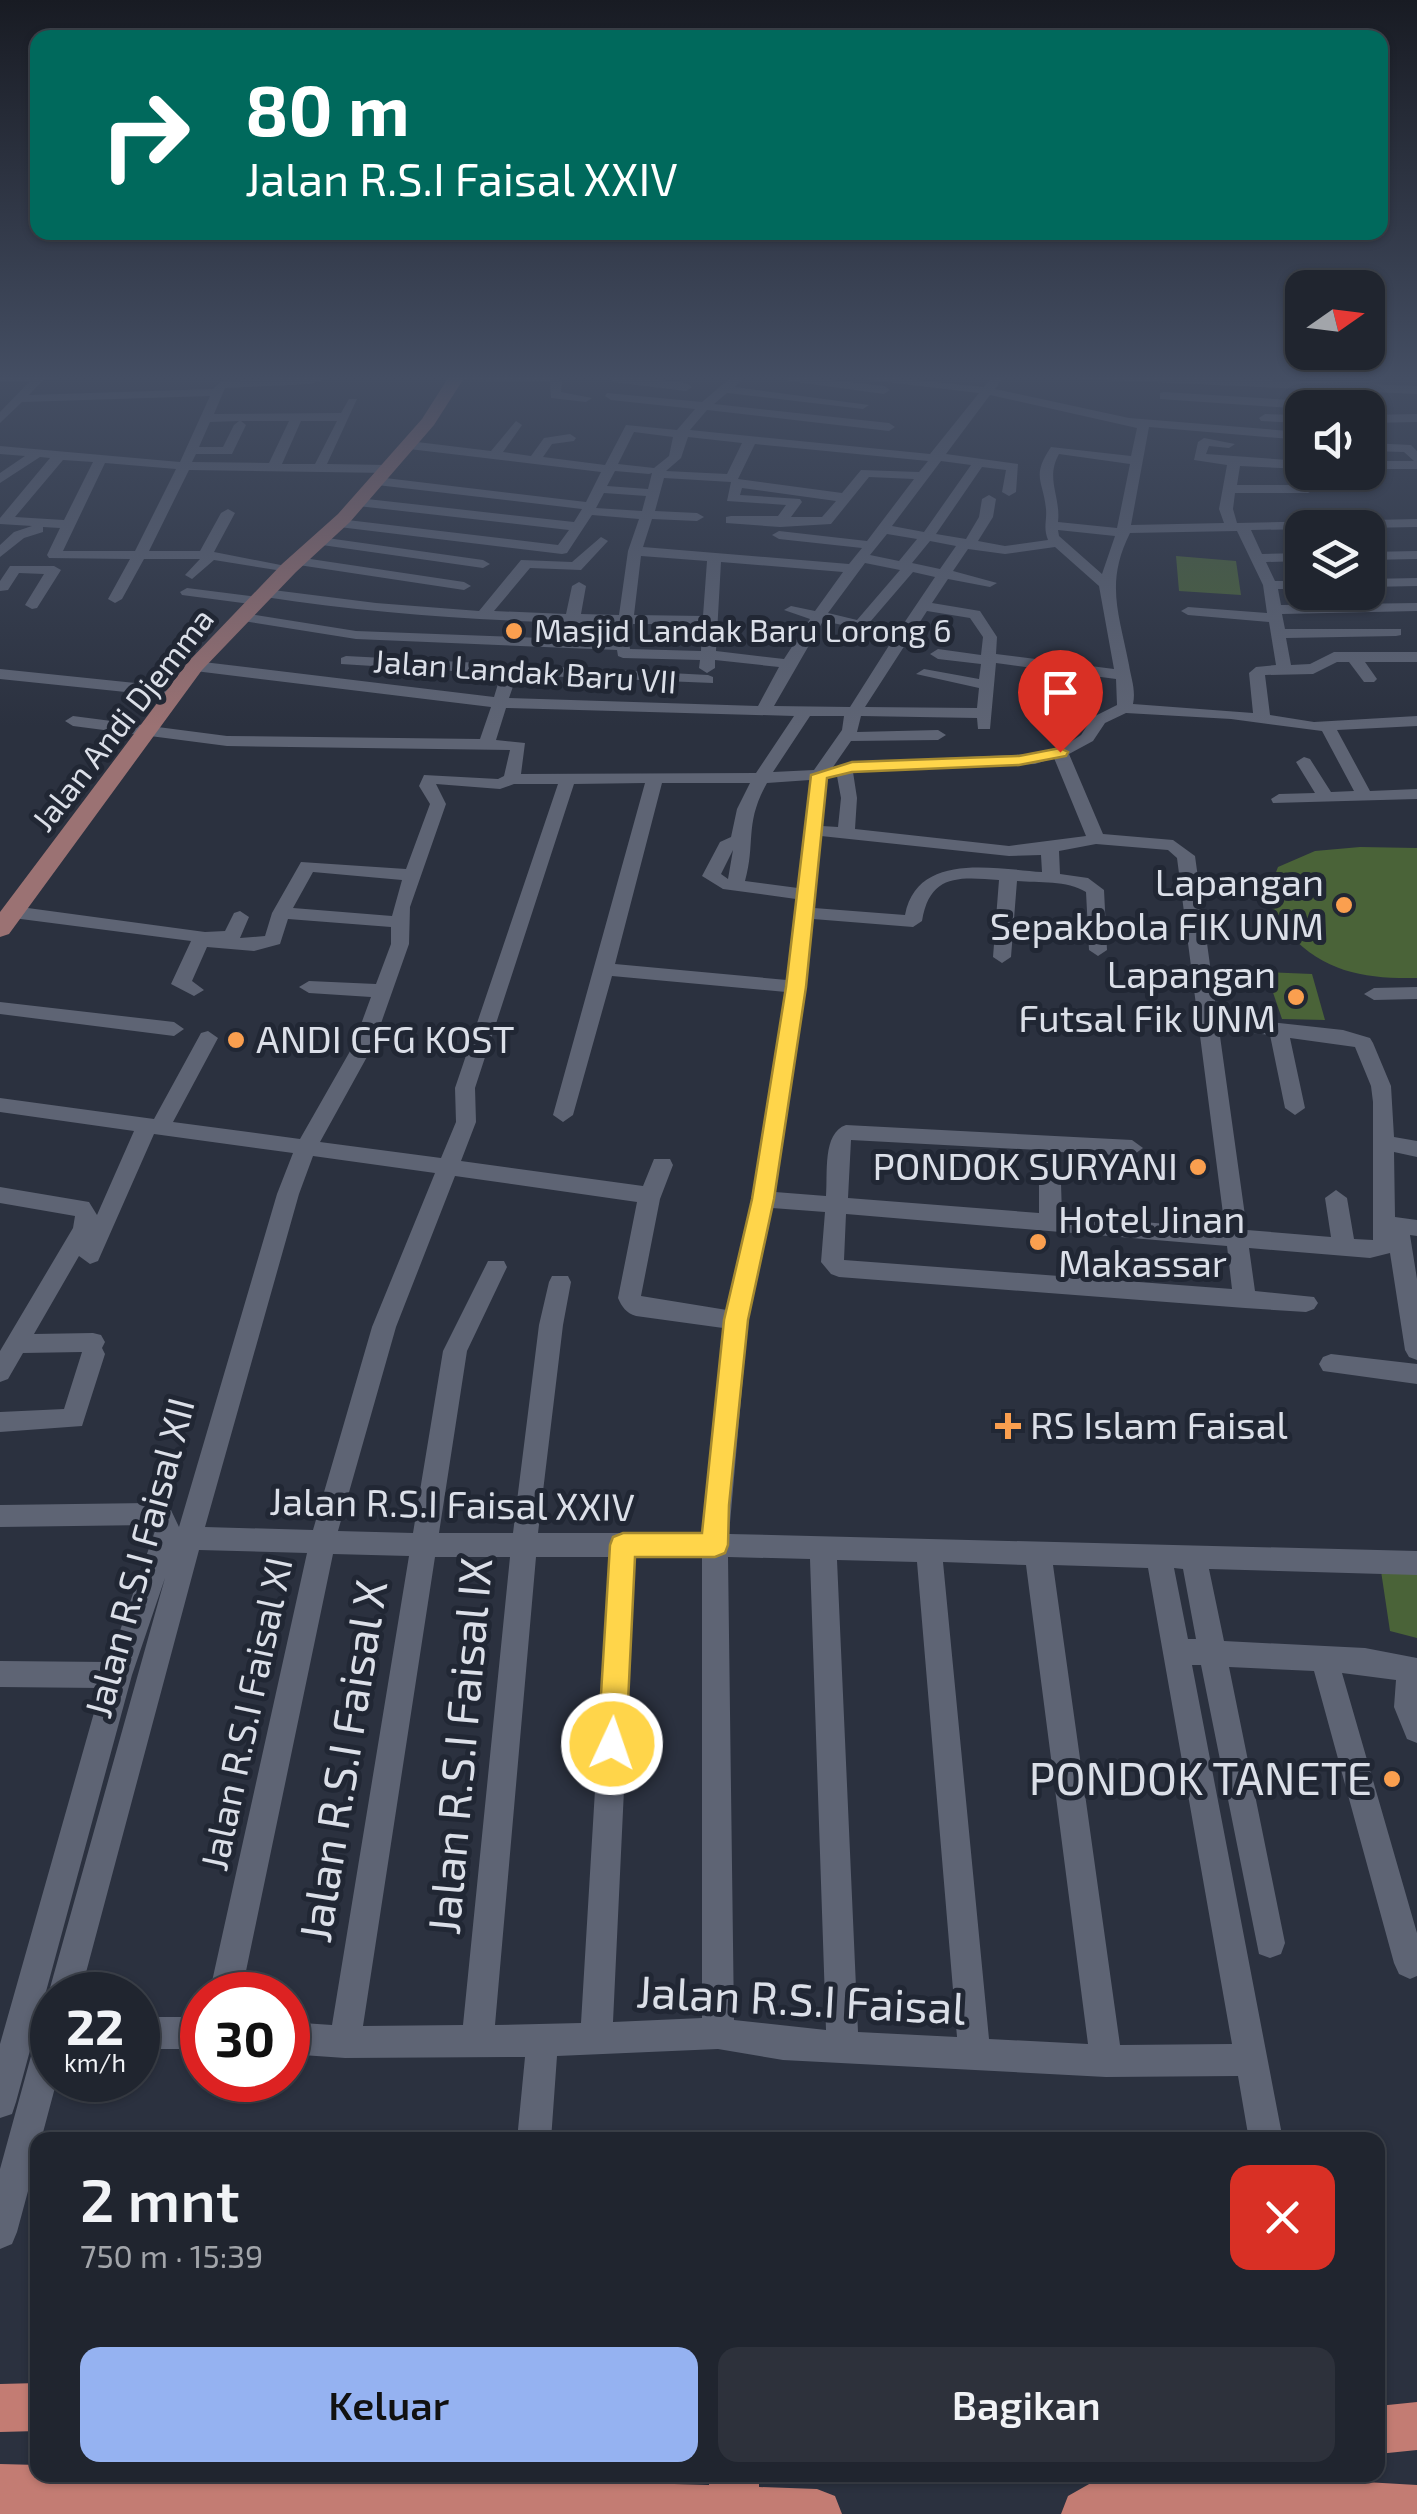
<!DOCTYPE html>
<html lang="id">
<meta charset="utf-8">
<style>
body{margin:0;font-family:"Exo 2",sans-serif;background:#2d313b;color:#f1f3f6;height:100vh;display:flex;flex-direction:column;font-size:38px;white-space:nowrap}
*{box-sizing:border-box;margin:0}
p{font-size:32px;color:#a2a5aa}
.icon{flex:none;width:55px;height:55px;fill:none;stroke:currentColor;stroke-width:2;stroke-linecap:round;stroke-linejoin:round}
.map{position:relative;flex:1;overflow:hidden}
.details{position:absolute;left:30px;top:2132px;width:1355px;height:350px;display:flex;flex-direction:column;background:#20252f;border-radius:20px;box-shadow:0 2px 8px #0004,0 0 0 2px #3d424b}
.details>*{flex:none}
.banner{position:absolute;left:30px;top:30px;width:1358px;height:210px;border-radius:20px;box-shadow:0 2px 8px #0004,0 0 0 2px #3d424b;background:#00695c;color:#fff;overflow:hidden}
.needle{width:65px;rotate:76deg}
.buttons{position:absolute;left:1285px;top:270px;display:grid;gap:20px}
.buttons a{display:grid;place-items:center;width:100px;height:100px;border-radius:20px;background:#20252f;box-shadow:0 2px 8px #0004,0 0 0 2px #3d424b;font-size:50px}
.speed{position:absolute;left:30px;top:1972px;display:flex;gap:20px;font-size:50px;font-weight:700;text-align:center}
.speed>*{display:grid;place-content:center;width:130px;height:130px;border-radius:50%;background:#20252f;box-shadow:0 2px 8px #0004,0 0 0 2px #3d424b;line-height:1}
.speed small{font-size:25px;font-weight:400}
.speed .limit{border:15px solid #d22;background:#fff;color:#111}
.pin{position:absolute;display:grid;place-items:center;width:85px;height:85px;color:#fff;margin:-102px -42px;border-radius:50% 50% 50% 0;rotate:-45deg;box-shadow:0 0 10px #0007}
.pin .icon{rotate:45deg}
.me{position:absolute;width:110px;margin:-55px;rotate:3deg;stroke-linejoin:round;filter:drop-shadow(0 0 8px #0008)}
.turn{display:flex;align-items:center;gap:35px;height:210px;padding:0 50px;font-size:45px}
.turn .icon{width:130px;height:130px;stroke-width:2.5}
.turn b{display:block;font-size:70px;line-height:85px}
.round{display:grid;place-items:center;flex:none;width:105px;height:105px;border-radius:20px;background:#2d313b}
.headline{display:flex;align-items:center;justify-content:space-between;height:170px;padding:0 50px}
h1{font-size:60px;font-weight:600;line-height:75px}
.primary-button{display:flex;gap:20px;margin-top:auto;padding:20px 50px}
.primary-button a{flex:1;height:115px;border-radius:20px;background:#95b2f1;color:#111;font-size:40px;font-weight:600;line-height:115px;text-align:center}
.primary-button a+a{background:#2d313b;color:#f1f3f6}
.map>svg:first-child{display:block}
.green{fill:#4a6338}
.lines{fill:none;stroke-linecap:round;stroke-linejoin:round}
.minor{fill:#5e6474;fill-rule:evenodd}
.major{fill:#9b7273;fill-rule:evenodd}
.highway{fill:#c37c73;fill-rule:evenodd}
.route{fill:#ffd54a;stroke:#a68a30;stroke-width:2.5}
.poi-dot{fill:#fa9f4f;stroke:#212734;stroke-width:4}
.labels{text-anchor:middle;stroke-width:10;stroke-linejoin:round;paint-order:stroke}
.far-poi-label{font-size:32px;fill:#dbdfe8;stroke:#212734;text-anchor:start}
.far-street-label{font-size:32px;fill:#dbdfe8;stroke:#212734}
.poi-label{font-size:38px;fill:#dbdfe8;stroke:#212734;text-anchor:end}
.street-label{font-size:38px;fill:#dbdfe8;stroke:#212734}
.near-street-label{font-size:45px;fill:#dbdfe8;stroke:#212734}
.near-poi-label{font-size:45px;fill:#dbdfe8;stroke:#212734;text-anchor:end}
</style>
<div class="map">
<svg width="1417" height="2514" viewBox="0 0 1417 2514">
<rect width="100%" height="100%" fill="#2b313f"/>
<!-- green -->
<path class="green" d="M1176 556 1236 561 1241 595 1179 591Z
M1360 847 1417 848V978C1367 979 1326 973 1290 935 1279 923 1269 913 1268 896 1268 887 1275 876 1278 867L1315 851Z
M1266 972 1312 974 1325 1020 1282 1019Z
M1381 1571 1417 1572V1638L1390 1631Z"/>
<g class="lines">
<!-- minor -->
<path class="minor" d="M0 375H82L43 380 29 395 213 389 221 381 338 375 310 384 225 388 214 414 341 413 349 399H357L327 464 387 465 393 469 387 473 189 470 149 551H200L221 513 228 509 235 513 214 552 296 568 289 572 214 560 192 579 185 575 200 559H144L122 599 115 603 108 599 130 559 49 558 47 555 60 528 43 527V532L24 538 0 557V545L14 532 32 526 0 524V518L50 458 40 457 0 483V473L25 456 0 454V446L180 462 210 396 22 402 0 423V412L30 381 0 382ZM239 421 234 425 223 447H199L210 422ZM241 421H289L269 463 192 462 196 454H232L246 425ZM301 421H337L315 464H282ZM63 460 93 462 64 520 15 517ZM105 463 176 469 135 551H63Z
M553 375 562 382 561 392 592 398 586 402 551 398 550 383 546 381 457 380 451 376Z
M616 375 686 383 692 387 686 391 612 382 610 379Z
M734 375H746L735 387 869 405 863 409 727 393 714 404 889 423 895 427 889 431 707 410 690 430 930 454 979 393 869 380 864 375 984 387 993 375H1005L995 389 1129 418 1302 432V440L1149 427 1131 525 1224 523 1219 509 1227 465 1194 460 1198 442 1204 438 1235 444 1229 448 1209 446 1206 454 1302 461V469L1240 466 1237 485H1308L1315 489 1308 493H1235L1233 509 1237 523 1417 519V527L1251 530 1262 554 1302 553V561L1266 562 1275 581H1302V589H1278L1281 605 1417 603V611L1282 614 1285 629H1401V635L1396 636 1286 638 1291 665 1310 664 1334 652H1417V662H1365L1377 679 1374 682H1364L1349 662H1337L1313 674 1265 675 1270 715 1314 722 1417 716V726L1337 730 1370 791 1417 789V799L1273 803 1271 799 1279 794 1315 793 1296 762 1304 757 1310 759 1331 792 1354 791 1322 731 1231 719 1126 713 1105 723 1093 741 1069 754 1103 834 1173 840 1195 856 1217 1016 1343 1030 1370 1038 1373 1043 1391 1086 1394 1137 1417 1141V1157L1394 1152 1395 1217 1417 1220V1236L1410 1235 1417 1279V1360L1409 1357 1405 1350 1390 1253 1370 1258 1249 1248 1255 1291 1314 1297 1318 1303 1314 1309 1306 1312 1245 1308 839 1277 831 1274 821 1262 825 1212 772 1208 748 1320 729 1534 1417 1551V1575L1209 1569 1224 1641 1365 1648 1417 1658V1743L1407 1739 1394 1707 1396 1680 1342 1673 1417 1933V1976L1410 1979 1399 1974 1394 1963 1314 1671 1229 1667 1285 1943 1281 1954 1270 1958 1259 1954 1201 1665H1192L1283 2140H1249L1238 2076 1106 2077 783 2060 718 2049 557 2056 551 2140H517L525 2057 345 2058 288 2054V2022L332 2025 409 1556 333 1554 241 1995H209L307 1553 199 1550 80 1995H52V2005L48 1995 165 1578 132 1675 16 2102 12 2114 0 2118V2044L101 1688 0 1687V1661L109 1662 155 1531 149 1525 0 1527V1505L149 1503 170 1508 179 1527 277 1194 293 1153 154 1134 98 1261 90 1264 79 1256 34 1334 93 1333 101 1335 105 1342 102 1348 105 1354 82 1426 0 1432V1412L64 1409 82 1352 23 1353 8 1379 0 1382V1351L73 1228 75 1216 0 1203V1187L89 1202 97 1215 134 1131 0 1112V1098L154 1119 201 1033 208 1031 218 1038 173 1122 300 1139 353 1046 371 997 309 993 299 987 309 981 376 984 391 944V927L288 919 280 944 254 951 207 947 192 981 204 990 194 996 171 984 191 941 13 918 4 912 13 906 205 932 225 931 234 913 240 911 249 917 240 938 265 936 272 913 301 862 406 869 430 804 419 786 424 775 498 779 504 776 510 750 227 746 73 726 65 721 73 716 227 736 480 739 491 707 195 671 187 666 195 661 494 697 501 674 341 664V658L346 656 708 675 713 677V683L517 675 509 698 758 706 779 667 715 660V668L707 673 699 668 700 660 623 658 618 656 617 650 356 639 243 621 236 617 243 613 356 631 624 641 629 643 630 649 701 651 702 624H633L631 636 624 640 617 636 618 624C500 622 383 615 265 597L258 593 265 589 376 603 479 611 521 560 572 562 601 537 608 541 581 570 530 568 494 611 566 614 572 586 579 582 586 586 581 614 619 615 628 551 639 519 592 515 567 553 562 554 339 527 332 523 339 519 558 545 569 530 358 506 351 502 358 498 574 522 582 509 377 485 370 481 377 477 586 502 601 472 409 449 403 445 409 441 491 451 516 421 522 425 503 452 531 456 544 438 570 434 576 438 574 441 552 444 543 457 605 465 626 425 677 430 695 409 611 400 605 396 607 393 702 402ZM990 395 1137 428 1131 456 1051 447C1031 477 1043 479 1046 509 1047 522 1043 527 1048 540L1005 546 978 541 993 517 996 499 989 495 982 499 979 517 966 539 936 534 982 467 1006 470 1002 492 1009 496 1016 492 1018 464 946 454ZM634 432 673 437 669 456 654 468 618 464ZM688 437 742 443 727 474 666 471 681 458ZM755 444 928 461 919 472 861 470 842 493 738 479ZM1059 454 1130 464 1117 528 1058 522C1061 496 1045 479 1059 454ZM941 461 971 465 924 532 892 526ZM615 471 649 474 652 473 648 489 607 486ZM869 477 914 479 867 541 779 531 772 535 779 539 862 548 849 564 643 547 652 519 697 521 704 517 697 513 655 511 664 478 731 482 727 501 786 505 778 516H731L726 517V523L780 527 831 524ZM742 488 836 501 822 517H791L802 502 800 499 740 495ZM604 493 646 496 642 511 596 508ZM1058 530 1115 536 1102 574 1059 536ZM1237 531 1263 585 1267 613 1188 607 1181 611 1188 615 1269 622 1276 665 1256 667 1249 673 1253 713 1133 704C1136 690 1131 678 1129 665 1119 613 1105 583 1130 533ZM887 534 917 539 899 561 870 555ZM930 541 956 546 940 569 912 563ZM1055 547 1099 586 1114 669 996 654 997 637 980 611 932 603 948 579 990 587 997 583 953 571 968 549 1005 554ZM641 556 707 561 703 616 634 615ZM721 562 843 572 815 611 791 606 784 610 810 619 784 659 716 651ZM865 563 900 570 857 620 828 613ZM913 572 935 577 900 629 870 622ZM927 611 970 618 983 637 981 655 938 649 930 654 938 659 981 664 979 679 924 669 916 674 979 688 977 708 865 707ZM823 621 895 636 850 707 774 706ZM996 663 1116 679 1117 705 1093 717 1081 735 1066 745 1034 754 852 762 833 767 851 741 938 740 946 735 938 730 857 732 861 716 977 718 978 729H990ZM506 708 794 716 756 773 521 774 525 743 496 740ZM810 716H844L842 730 814 770 773 772ZM1054 758 1086 836 1009 846 855 829 857 798 853 772 1035 764ZM837 776 841 798 838 827 822 826 827 778ZM810 780 798 888 745 881C756 842 744 824 767 783ZM645 783 553 1115 563 1122 573 1115 612 976 786 992 752 1199 727 1310 641 1296 660 1199 673 1165 670 1159H654L643 1186 461 1161 476 1122 475 1088 574 784ZM662 783H750L737 809 731 837 720 842 702 876 723 889 796 899 787 980 615 964ZM436 784 500 789 514 784H558L455 1088 456 1122 441 1158 320 1142 373 1046 409 944 410 907 446 804ZM821 836 1009 856 1041 855 1042 872C995 869 917 851 905 915L814 908ZM1096 844 1168 850 1177 858 1225 1229 1062 1215 1060 1152 1132 1156 1143 1148 1132 1140 846 1125C822 1133 828 1174 826 1196L775 1192 813 919 913 927 922 921C930 874 958 877 999 880L993 957 1002 963 1011 957 1017 881C1039 883 1067 880 1086 892L1089 950 1098 956 1107 950 1104 890 1088 878 1060 874 1059 851ZM733 850 728 879 721 874ZM313 872 402 880 392 916 293 908ZM1219 1029 1270 1035 1285 1108 1295 1115 1305 1108 1290 1038 1355 1047 1371 1086 1373 1102V1240L1354 1239 1347 1198 1336 1190 1325 1198 1331 1237 1247 1230ZM851 1140 1039 1150V1213L848 1198ZM313 1156 435 1173 372 1327 313 1530 205 1527 299 1194ZM455 1176 637 1202 618 1298C622 1307 626 1313 636 1316L723 1328 703 1533H538L563 1325 571 1282 568 1276H552L549 1282 539 1325 513 1533H439L467 1351 507 1267 504 1261H488L443 1351 413 1533 338 1531 396 1327ZM846 1214 1227 1246 1232 1289 844 1260ZM435 1557H510L463 2025 363 2026ZM536 1557H609L581 2023 495 2025ZM635 1557H702V2018L613 2022ZM728 1557 810 1559 826 2030 734 2020ZM837 1560 917 1562 957 2037 858 2032ZM943 1562 1026 1565 1088 2044 989 2039ZM1053 1565 1148 1568 1232 2044 1120 2045ZM1174 1568 1183 1569 1196 1639H1188Z
M785 375 884 386 890 390 884 394 789 381Z
M1075 375H1151L1417 386V394L1081 379Z
M1164 392 1290 400 1296 404 1290 408 1160 399V393Z
M1265 414 1302 415V423L1261 421 1259 418Z
M1417 414V422L1368 423V415Z
M1368 443 1411 445 1417 451V469H1368V461H1414L1404 452 1368 451Z
M320 537 483 560 490 564 483 568 315 544V538Z
M1417 551V559L1368 560V552Z
M297 557 464 582 471 586 464 590 292 564 290 561Z
M10 566H54L61 570 37 608 32 609 25 605 44 574 19 573 8 590 0 591V581Z
M1417 578V586L1368 587V579Z
M187 588 257 597 264 601 257 605 182 595 180 592Z
M0 669 174 687 182 692 174 697 0 679Z
M1417 987V999L1374 1000 1364 994 1374 988Z
M0 1002 174 1022 184 1029 174 1036 0 1014Z
M1331 1354 1417 1364V1384L1323 1371 1319 1364 1323 1357Z
M138 2017H202V2049H138Z
M52 2022V2080H57L41 2140H38V2154L17 2232 12 2244 0 2249V2169L36 2038 41 2027Z"/>
<!-- major -->
<path class="major" d="M450 375H466L434 425 350 522 296 572 202 670 9 934 0 937V912L188 662 282 564 338 514 422 419Z"/>
<!-- highway -->
<path class="highway" d="M38 2383V2431L0 2432V2384Z
M1417 2402V2450L1378 2454V2406Z
M0 2464 38 2465V2475H361L709 2485V2475H759V2487L817 2489 835 2496 842 2514H0Z
M1105 2475H1245L1417 2485V2514H1061L1068 2496Z"/>
</g>
<!-- sky -->
<linearGradient id="sky" x2="0" y2="1"><stop stop-color="#181b23"/><stop offset="0.52" stop-color="#444e63"/><stop offset="1" stop-color="#444e63" stop-opacity="0"/></linearGradient>
<rect width="1417" height="727" fill="url(#sky)"/>
<!-- route -->
<path class="route" d="M1060 748 1068 752 1066 756 1019 765 852 772 827 778 806 987 774 1199 748 1320 729 1505 728 1545 725 1553 715 1557H635L626 1744 622 1754 612 1758 602 1754 598 1744 610 1545 613 1537 623 1533H702L724 1320 752 1199 786 987 811 775 852 762 1019 756Z"/>
<!-- markers -->
<g class="poi-dot">
<circle cx="514" cy="631" r="10"/>
<circle cx="1344" cy="905" r="10"/>
<circle cx="1296" cy="997" r="10"/>
<circle cx="236" cy="1040" r="10"/>
<circle cx="1198" cy="1167" r="10"/>
<circle cx="1038" cy="1242" r="10"/>
<path d="M1003 1411h10v10h10v10h-10v10h-10v-10h-10v-10h10z"/>
<circle cx="1392" cy="1779" r="10"/>
</g>
<g class="labels">
<!-- far-poi labels -->
<g class="far-poi-label">
<text x="534" y="642">Masjid Landak Baru Lorong 6</text>
</g>
<!-- far-street labels -->
<g class="far-street-label">
<text transform="translate(525 672) rotate(4)" y="11">Jalan Landak Baru VII</text>
<text transform="translate(123 720) rotate(-52)" y="11">Jalan Andi Djemma</text>
</g>
<!-- poi labels -->
<g class="poi-label">
<text x="1324" y="896">Lapangan<tspan x="1324" dy="44">Sepakbola FIK UNM</tspan></text>
<text x="1276" y="988">Lapangan<tspan x="1276" dy="44">Futsal Fik UNM</tspan></text>
<text x="256" y="1053" text-anchor="start">ANDI CFG KOST</text>
<text x="1178" y="1180">PONDOK SURYANI</text>
<text x="1058" y="1233" text-anchor="start">Hotel Jinan<tspan x="1058" dy="44">Makassar</tspan></text>
<text x="1030" y="1439" text-anchor="start">RS Islam Faisal</text>
</g>
<!-- street labels -->
<g class="street-label">
<text transform="translate(452 1505) rotate(1)" y="13">Jalan R.S.I Faisal XXIV</text>
<text transform="translate(140 1558) rotate(-75)" y="13">Jalan R.S.I Faisal XII</text>
<text transform="translate(247 1714) rotate(-78)" y="13">Jalan R.S.I Faisal XI</text>
</g>
<!-- near-street labels -->
<g class="near-street-label">
<text transform="translate(460 1746) rotate(-85)" y="16">Jalan R.S.I Faisal IX</text>
<text transform="translate(343 1761) rotate(-81)" y="16">Jalan R.S.I Faisal X</text>
<text transform="translate(801 2000) rotate(3)" y="16">Jalan R.S.I Faisal</text>
</g>
<!-- near-poi labels -->
<g class="near-poi-label">
<text x="1372" y="1795">PONDOK TANETE</text>
</g>
</g>
</svg>
<div class="buttons">
<a><svg class="needle" viewBox="-14 -14 28 28"><path d="M0-13l5 13h-10z" fill="#e53935"/><path d="M0 13l5-13h-10z" fill="#a2a5aa"/></svg></a>
<a><svg class="icon" aria-label="sound" viewBox="0 0 24 24"><path d="M4 9h4l5-4v14l-5-4H4zM17 9q2 3 0 6"/></svg></a>
<a><svg class="icon" aria-label="layers" viewBox="0 0 24 24"><path d="M12 4l9 5-9 5-9-5zM3 14l9 5 9-5"/></svg></a>
</div>
<div class="speed"><div>22<small>km/h</small></div><div class="limit">30</div></div>
<div class="pin" style="left:1060px;top:752px;background:#d93025"><svg class="icon" aria-label="arrive" viewBox="0 0 24 24"><path d="M6 21V4h12l-3 4 3 4H6"/></svg></div>
<svg class="me" style="left:612px;top:1744px" viewBox="-20 -20 40 40"><circle r="17" fill="#ffd54a" stroke="#fff" stroke-width="3"/><path d="M0-11L8 9 0 5-8 9z" fill="#fff"/></svg>
<div class="banner">
<div class="turn"><svg class="icon" aria-label="right" viewBox="0 0 24 24"><path d="M7 20v-9h11M14 6l5 5-5 5"/></svg><div><b>80 m</b>Jalan R.S.I Faisal XXIV</div></div>
</div>
<section class="details">
<div class="headline"><div><h1>2 mnt</h1><p>750 m · 15:39</p></div><a class="round" style="background:#d93025;color:#fff"><svg class="icon" aria-label="close" viewBox="0 0 24 24"><path d="M6 6l12 12M18 6L6 18"/></svg></a></div>
<div class="primary-button"><a>Keluar</a><a>Bagikan</a></div>
</section>
</div>
